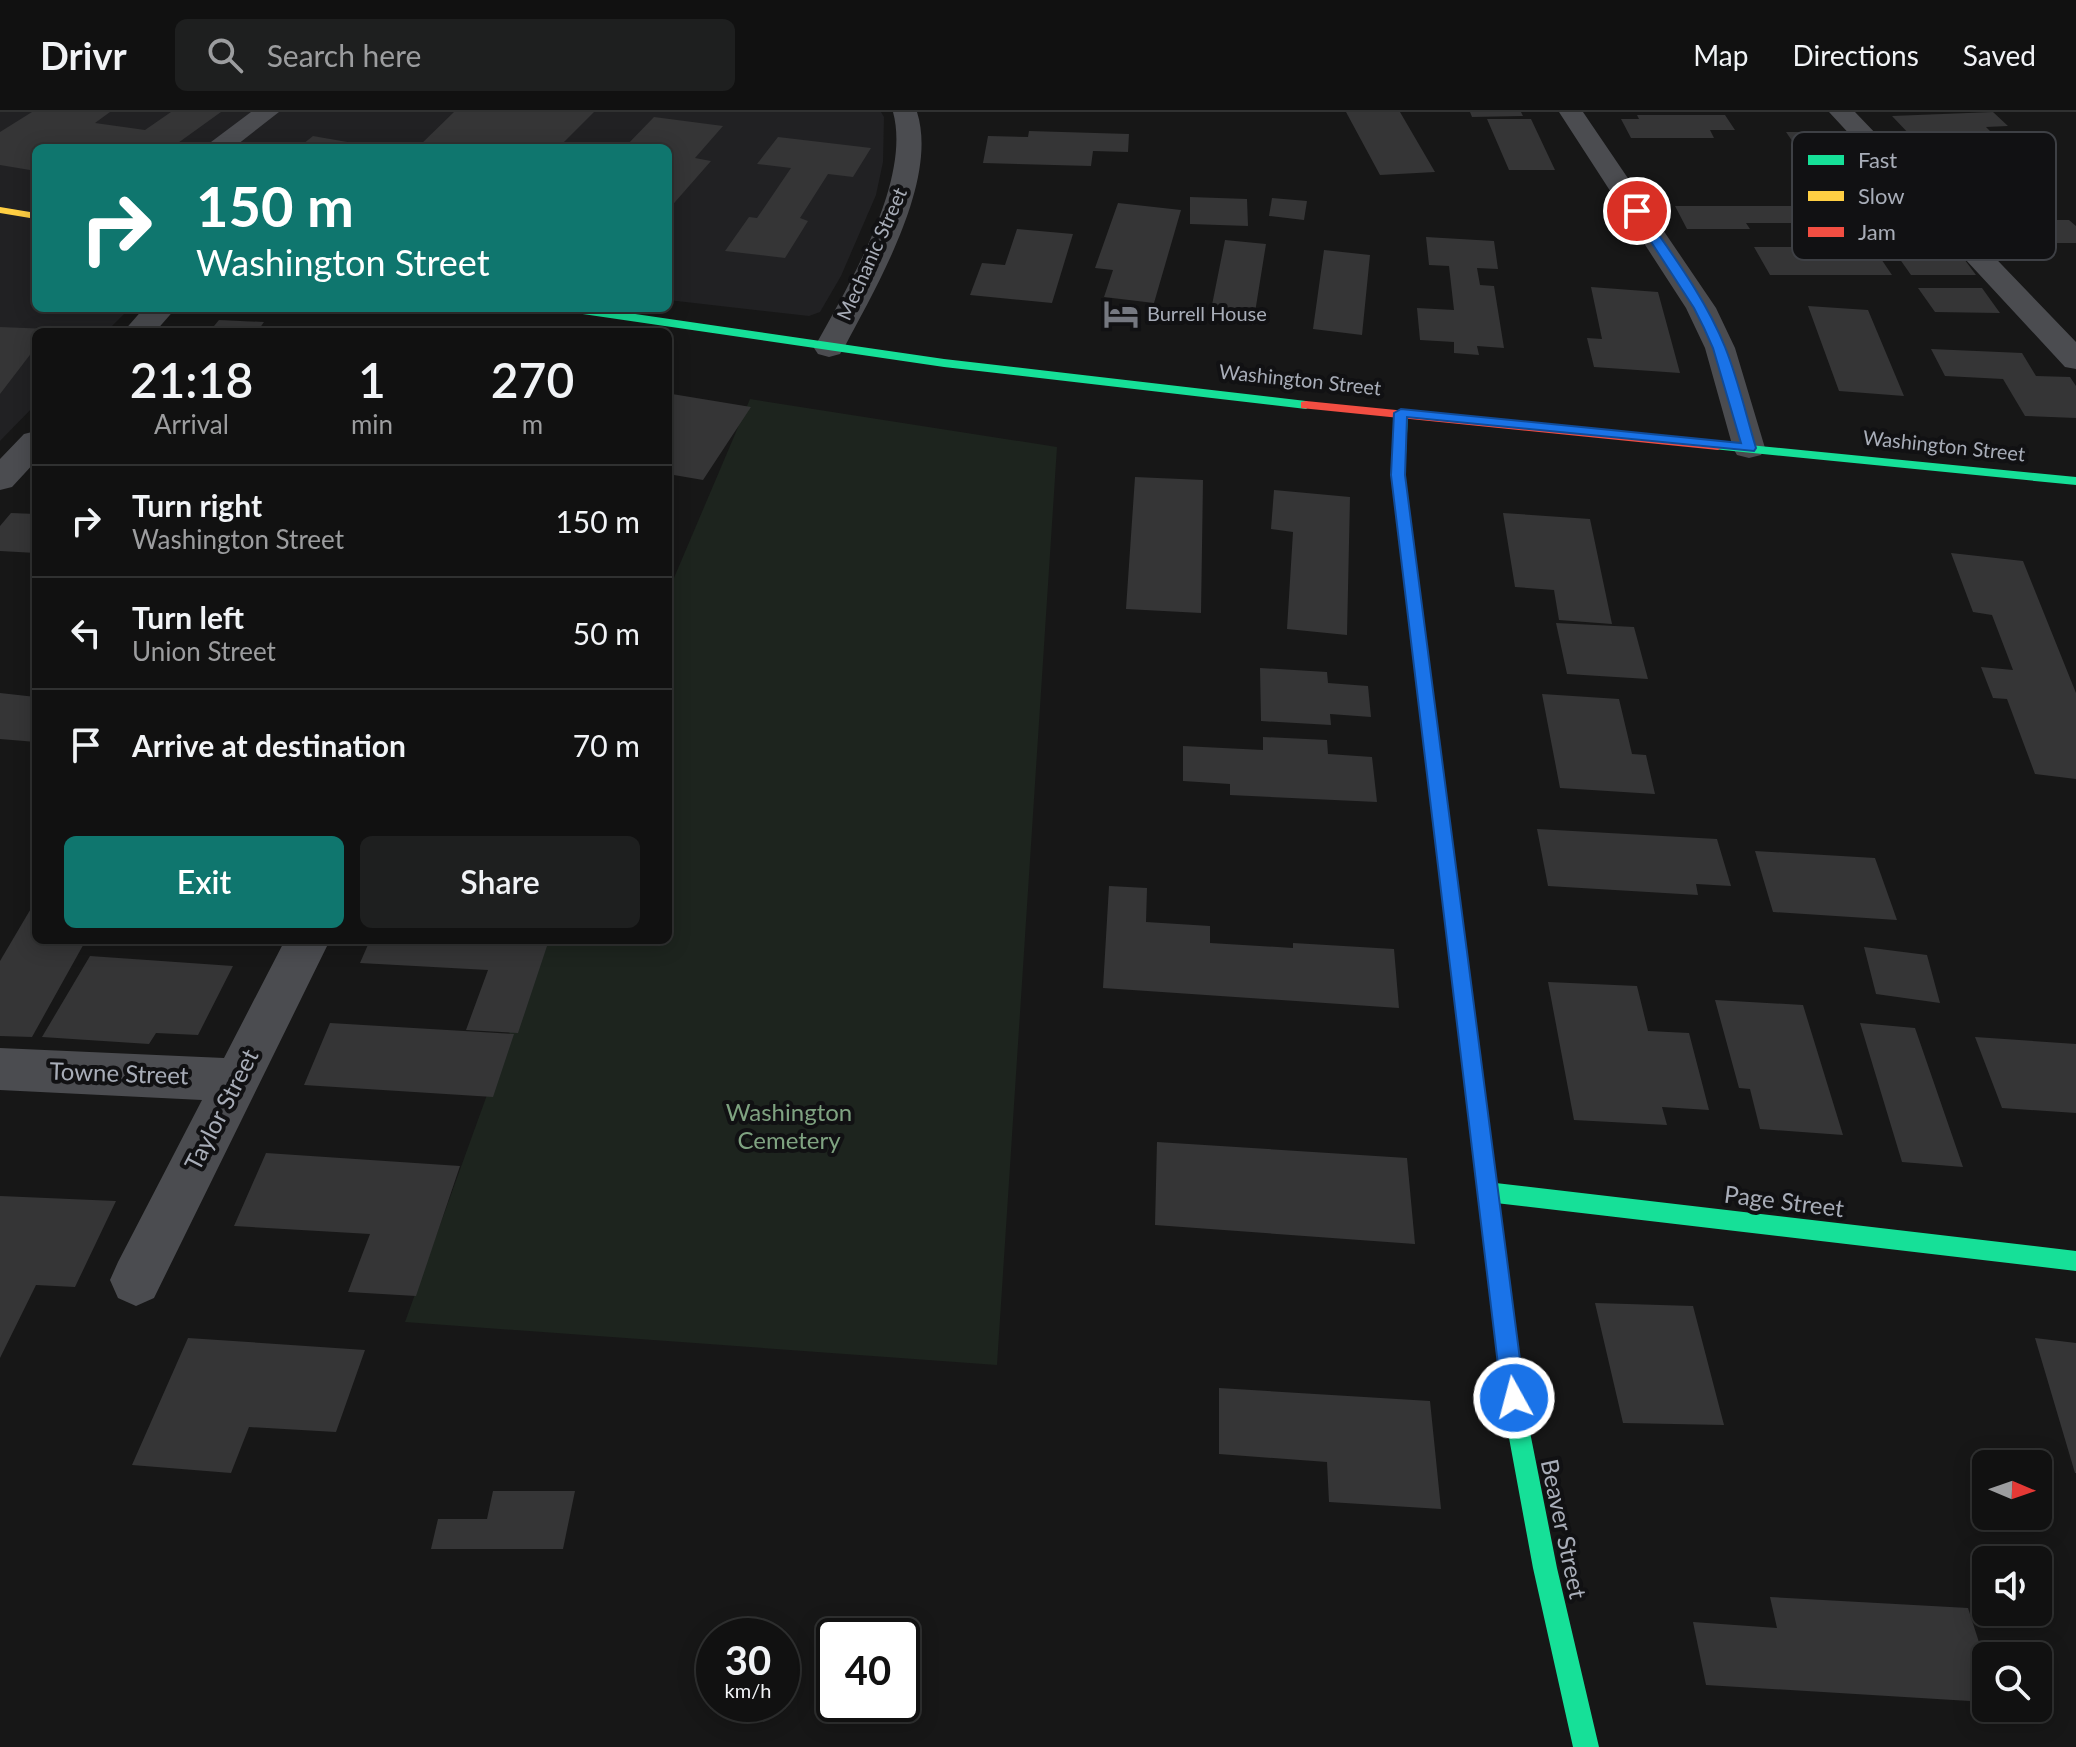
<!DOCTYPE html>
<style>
body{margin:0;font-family:Lato,sans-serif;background:#1e1f1f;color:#f1f3f6;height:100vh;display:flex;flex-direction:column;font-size:30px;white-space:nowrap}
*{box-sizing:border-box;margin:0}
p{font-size:26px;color:#9c9d9f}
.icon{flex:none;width:44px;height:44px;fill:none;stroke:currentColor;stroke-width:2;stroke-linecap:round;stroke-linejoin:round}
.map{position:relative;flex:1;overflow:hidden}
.details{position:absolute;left:32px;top:216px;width:640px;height:616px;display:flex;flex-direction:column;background:#111;border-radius:12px;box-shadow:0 4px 20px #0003,0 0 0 2px #303131}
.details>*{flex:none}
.banner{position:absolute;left:32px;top:32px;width:640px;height:168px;border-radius:12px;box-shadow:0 4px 20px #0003,0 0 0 2px #303131;background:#0f766e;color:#fff;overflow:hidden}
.needle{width:52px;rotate:92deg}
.buttons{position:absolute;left:1972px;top:1338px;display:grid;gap:16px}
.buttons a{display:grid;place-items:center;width:80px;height:80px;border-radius:12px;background:#111;box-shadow:0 4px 20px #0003,0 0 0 2px #303131;font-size:40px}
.speed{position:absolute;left:696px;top:1506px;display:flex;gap:16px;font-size:40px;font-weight:700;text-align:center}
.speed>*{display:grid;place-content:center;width:104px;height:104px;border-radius:50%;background:#111;box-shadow:0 4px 20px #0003,0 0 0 2px #303131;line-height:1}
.speed small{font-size:20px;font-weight:400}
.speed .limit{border:4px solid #111;border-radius:12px;background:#fff;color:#111}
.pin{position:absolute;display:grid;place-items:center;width:68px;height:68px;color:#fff;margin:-34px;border:4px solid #fff;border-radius:50%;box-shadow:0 2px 8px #0007}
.me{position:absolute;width:88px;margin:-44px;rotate:353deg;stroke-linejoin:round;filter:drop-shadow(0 0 6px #0008)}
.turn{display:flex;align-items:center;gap:28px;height:168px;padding:0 32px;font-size:36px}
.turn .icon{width:104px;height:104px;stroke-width:2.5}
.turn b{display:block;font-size:56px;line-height:68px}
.eta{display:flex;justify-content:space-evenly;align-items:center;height:136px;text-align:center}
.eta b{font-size:48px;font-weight:600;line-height:56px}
.primary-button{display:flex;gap:16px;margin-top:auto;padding:16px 32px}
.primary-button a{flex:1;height:92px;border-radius:12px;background:#0f766e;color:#fff;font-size:32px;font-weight:600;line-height:92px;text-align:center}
.primary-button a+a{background:#1e1f1f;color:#f1f3f6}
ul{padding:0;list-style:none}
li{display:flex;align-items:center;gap:24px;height:112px;padding:0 32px;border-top:2px solid #303131}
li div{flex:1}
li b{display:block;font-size:30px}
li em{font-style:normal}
header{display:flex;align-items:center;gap:48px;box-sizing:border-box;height:112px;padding:0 40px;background:#111;border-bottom:2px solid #303131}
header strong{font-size:38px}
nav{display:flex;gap:44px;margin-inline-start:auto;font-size:28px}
.search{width:560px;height:72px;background:#1e1f1f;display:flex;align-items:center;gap:20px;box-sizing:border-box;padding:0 28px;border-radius:12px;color:#9c9d9f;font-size:30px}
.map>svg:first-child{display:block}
.built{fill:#212123}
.green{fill:#1d241e}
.building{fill:#353536}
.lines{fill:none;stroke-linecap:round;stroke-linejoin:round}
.street{fill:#4b4c50;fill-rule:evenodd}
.fast{fill:#16e098;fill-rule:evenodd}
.slow{fill:#ffcf43;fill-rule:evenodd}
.jam{fill:#f24e42;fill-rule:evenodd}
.route{fill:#1a73e8;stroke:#114b97;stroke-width:2}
.labels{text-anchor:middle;stroke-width:8;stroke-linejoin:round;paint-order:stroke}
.far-street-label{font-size:20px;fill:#a8adb8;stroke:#111113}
.far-poi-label{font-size:20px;fill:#a8adb8;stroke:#111113;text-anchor:start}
.street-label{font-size:24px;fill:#a8adb8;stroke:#111113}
.park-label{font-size:24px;fill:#7fa381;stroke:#111113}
.key{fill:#111113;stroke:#3e4045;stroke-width:2}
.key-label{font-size:22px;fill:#a8adb8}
</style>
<header>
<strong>Drivr</strong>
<div class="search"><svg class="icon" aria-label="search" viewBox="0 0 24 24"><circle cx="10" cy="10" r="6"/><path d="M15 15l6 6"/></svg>Search here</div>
<nav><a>Map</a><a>Directions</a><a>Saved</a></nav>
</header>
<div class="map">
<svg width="2076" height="1635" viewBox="0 0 2076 1635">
<rect width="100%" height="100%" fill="#171717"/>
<!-- built -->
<path class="built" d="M0 0H881L884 5 883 50 876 83 841 164 820 200 809 204 668 188V36H36V196H130L106 220H36V292L0 329Z"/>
<!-- green -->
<path class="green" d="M750 287 1057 335 997 1253 405 1210 543 828H668V480Z"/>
<!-- building -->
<path class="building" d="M32 0H110L95 11 145 18 171 0H221L171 36H36V59L0 53V20Z
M454 0H594L558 36H417Z
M1346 0H1400L1435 60 1380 63Z
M1470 0H1521L1523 4 1472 5Z
M1993 0 2008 14 1986 15 1992 21 1911 24 1892 4Z
M1637 3H1725L1735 18H1710L1714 26H1631L1621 7H1639Z
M654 5 723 14 695 46 711 49 668 98V36H624Z
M1487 7H1531L1555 58H1509Z
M1029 19 1129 22 1128 40 1093 39 1091 54 983 51 988 24 1028 25Z
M1786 20H1830L1846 43 1801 42Z
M313 24 353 31 346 36H298Z
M778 25 871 36 853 65 828 62 800 106 808 109 785 146 725 139 749 105 757 106 791 56 757 52Z
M1190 85 1247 87 1248 114 1190 112Z
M1272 86 1307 89 1304 108 1269 104Z
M1118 91 1181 98 1154 191 1104 185 1113 158 1095 156Z
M1675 94H1796L1800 101H1857L1873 123H1810L1802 111H1746L1750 117H1687Z
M1997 108H2069L2076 114V131H2016Z
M1017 117 1073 122 1052 191 970 183 982 151 1005 153Z
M1426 125 1494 129 1498 157 1477 156 1480 173 1494 174 1504 236 1477 234 1479 243 1454 241V230L1420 228 1417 196 1454 198 1449 154 1429 153Z
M1225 128 1266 132 1253 213 1209 208Z
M1754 135H1873L1892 163H1770Z
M1892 136H1956L1976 163H1911Z
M1324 138 1370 143 1362 223 1313 217Z
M1591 175 1658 180 1680 261 1594 255 1587 226 1602 227Z
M1918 176H1982L2000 201 1935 200Z
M1808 194 1868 198 1904 284 1839 279Z
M219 208 264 210 257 220H209Z
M0 215 50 217 48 220H36V235L0 282Z
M1931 237 2022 241 2036 264 2070 265 2076 274V306L2025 304 2003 267 1945 264Z
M672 282 751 295 703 368 668 362V287Z
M1135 365 1203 368 1201 501 1126 497Z
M1274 378 1350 385 1347 523 1287 517 1293 420 1271 417Z
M11 401 36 402V441L0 439V414Z
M1503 401 1590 407 1612 512 1559 508 1554 478 1515 475Z
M1951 441 2023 449 2076 581V667L2035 662 2007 587 1993 586 1981 555 2013 558 1992 503 1973 500Z
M1556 511 1634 515 1648 567 1567 562Z
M1260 556 1327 560 1328 571 1368 574 1371 605 1330 602 1331 613 1261 609Z
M0 581 36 585V630L0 627Z
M1542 582 1619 587 1632 642 1646 643 1655 682 1560 676Z
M1263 625 1327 628 1328 642 1372 645 1377 690 1230 683V672L1183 669V634L1263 638Z
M1537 717 1717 727 1731 774 1696 772 1698 783 1548 774Z
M1755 739 1875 746 1897 808 1773 800Z
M1109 774 1147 776 1146 810 1210 814V831L1293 836V831L1394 837 1399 896 1103 876Z
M36 788V828H86L32 925 0 924V849Z
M370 828H549L518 921 466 918 488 858 360 851Z
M1864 835 1927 843 1940 891 1876 882Z
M90 844 233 854 198 923 156 921 149 932 42 925Z
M1548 870 1637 874 1648 919 1689 921 1709 998 1662 995 1667 1013 1574 1008Z
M1715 888 1803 893 1843 1023 1760 1017 1750 977 1739 976Z
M330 911 514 922 493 985 304 973Z
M1860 911 1915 916 1963 1055 1902 1050Z
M1975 925 2076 932V1001L2002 996Z
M1157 1030 1407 1046 1415 1132 1155 1113Z
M266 1041 460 1054 416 1184 348 1180 370 1122 234 1114Z
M0 1084 116 1089 75 1175 36 1173 0 1246Z
M1595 1191 1693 1194 1724 1313 1623 1311Z
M188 1226 365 1238 336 1320 249 1315 231 1361 132 1353Z
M2035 1226 2076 1231V1361H2075Z
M1219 1276 1430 1289 1441 1397 1329 1390 1327 1350 1219 1342Z
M493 1379H575L563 1437H431L438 1407H487Z
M1770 1485 1968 1496 1986 1552V1590L1706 1573 1693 1510 1777 1516Z"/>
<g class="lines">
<!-- street -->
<path class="street" d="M251 0H279L233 36H203Z
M893 0H917C939 69 876 175 844 236L840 242 829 245 818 242 814 236C847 176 912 69 893 0Z
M1559 0H1583L1716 196 1735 236 1765 336 1761 343 1749 346 1737 343 1733 336 1705 236 1686 196Z
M1829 0H1855L2076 230V257L2065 255Z
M144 196H176L155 220H123Z
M36 319V349L12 375 0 378V347L24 322Z
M285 828H330L154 1186 136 1194 118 1186 110 1168 118 1150 202 988 0 978V936L224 946Z"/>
<!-- fast -->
<path class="fast" d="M563 196H594L944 247 1306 289 1313 293 1306 297 944 255 569 200Z
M1401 297 1408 301 1405 363 1446 680 1438 686 1430 680 1391 363 1394 301Z
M1718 330 2076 365V373L1713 337V331Z
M1487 1070 2076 1139V1159L1487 1090 1480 1087 1477 1080 1480 1073Z
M1491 1094 1498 1097 1501 1104 1529 1315 1557 1456 1599 1635H1573L1533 1456 1507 1315 1481 1104 1484 1097Z"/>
<!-- slow -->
<path class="slow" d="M0 95 36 101V107L0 101Z
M1438 674 1446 680 1501 1104 1498 1111 1491 1114 1484 1111 1481 1104 1430 680Z"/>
<!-- jam -->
<path class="jam" d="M1306 289 1718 330 1725 334 1718 338 1301 296V290Z"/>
</g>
<!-- route -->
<path class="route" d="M1637 96 1641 97C1671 141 1705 185 1725 235 1738 267 1746 303 1756 336L1754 339 1407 305 1405 363 1525 1286 1522 1294 1514 1297 1506 1294 1502 1286 1391 363 1394 301 1401 297 1741 331 1713 236 1704 216 1694 196 1631 99Z"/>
<!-- icons -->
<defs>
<g id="hotel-bare" transform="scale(2.76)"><path d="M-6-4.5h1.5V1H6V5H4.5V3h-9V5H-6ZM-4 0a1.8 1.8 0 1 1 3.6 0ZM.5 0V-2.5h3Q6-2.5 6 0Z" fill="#757880" stroke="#111113" stroke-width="2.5" paint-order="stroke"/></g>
</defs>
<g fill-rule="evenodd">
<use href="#hotel-bare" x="1121" y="202"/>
</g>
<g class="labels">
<!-- far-street labels -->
<g class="far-street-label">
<text transform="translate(872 142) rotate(-66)" y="7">Mechanic Street</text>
<text transform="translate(1300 268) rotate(6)" y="7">Washington Street</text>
<text transform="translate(1944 334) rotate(6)" y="7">Washington Street</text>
</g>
<!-- far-poi labels -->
<g class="far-poi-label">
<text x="1147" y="209">Burrell House</text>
</g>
<!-- street labels -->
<g class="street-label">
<text transform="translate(119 962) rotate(2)" y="8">Towne Street</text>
<text transform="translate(222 998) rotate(-63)" y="8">Taylor Street</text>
<text transform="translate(1784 1090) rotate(7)" y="8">Page Street</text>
<text transform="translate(1563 1417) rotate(78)" y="8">Beaver Street</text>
</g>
<!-- park labels -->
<g class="park-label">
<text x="789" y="1009">Washington<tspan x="789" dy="28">Cemetery</tspan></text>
</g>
</g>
<!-- legend -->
<rect x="1792" y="20" width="264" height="128" rx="12" class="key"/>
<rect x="1808" y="43" width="36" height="10" fill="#16e098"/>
<rect x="1808" y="79" width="36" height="10" fill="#ffcf43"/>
<rect x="1808" y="115" width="36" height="10" fill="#f24e42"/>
<g class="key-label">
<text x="1858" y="56">Fast</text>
<text x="1858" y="92">Slow</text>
<text x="1858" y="128">Jam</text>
</g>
</svg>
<div class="buttons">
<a><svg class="needle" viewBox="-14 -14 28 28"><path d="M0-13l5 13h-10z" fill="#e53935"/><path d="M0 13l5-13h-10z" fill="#9c9d9f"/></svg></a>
<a><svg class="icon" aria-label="sound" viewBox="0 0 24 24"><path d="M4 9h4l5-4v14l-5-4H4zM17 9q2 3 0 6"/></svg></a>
<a><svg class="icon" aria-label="search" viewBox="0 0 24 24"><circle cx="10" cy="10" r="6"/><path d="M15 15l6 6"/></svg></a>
</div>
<div class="speed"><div>30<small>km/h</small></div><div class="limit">40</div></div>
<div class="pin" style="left:1637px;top:99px;background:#d93025"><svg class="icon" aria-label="arrive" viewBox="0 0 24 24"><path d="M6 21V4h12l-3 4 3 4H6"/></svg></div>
<svg class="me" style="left:1514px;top:1286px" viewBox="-20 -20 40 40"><circle r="17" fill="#1a73e8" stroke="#fff" stroke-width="3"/><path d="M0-11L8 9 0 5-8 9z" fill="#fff"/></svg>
<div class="banner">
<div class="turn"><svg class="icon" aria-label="right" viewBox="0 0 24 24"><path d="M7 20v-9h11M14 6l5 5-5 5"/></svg><div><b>150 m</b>Washington Street</div></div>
</div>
<section class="details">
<div class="eta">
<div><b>21:18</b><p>Arrival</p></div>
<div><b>1</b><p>min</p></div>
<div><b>270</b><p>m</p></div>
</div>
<ul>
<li><svg class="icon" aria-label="right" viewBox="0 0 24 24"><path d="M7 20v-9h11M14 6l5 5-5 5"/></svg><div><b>Turn right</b><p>Washington Street</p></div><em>150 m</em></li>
<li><svg class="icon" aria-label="left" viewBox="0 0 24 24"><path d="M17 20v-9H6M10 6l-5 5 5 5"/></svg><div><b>Turn left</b><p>Union Street</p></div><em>50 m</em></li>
<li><svg class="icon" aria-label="arrive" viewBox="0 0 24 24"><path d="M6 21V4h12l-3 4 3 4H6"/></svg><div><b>Arrive at destination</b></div><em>70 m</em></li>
</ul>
<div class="primary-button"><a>Exit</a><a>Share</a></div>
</section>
</div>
